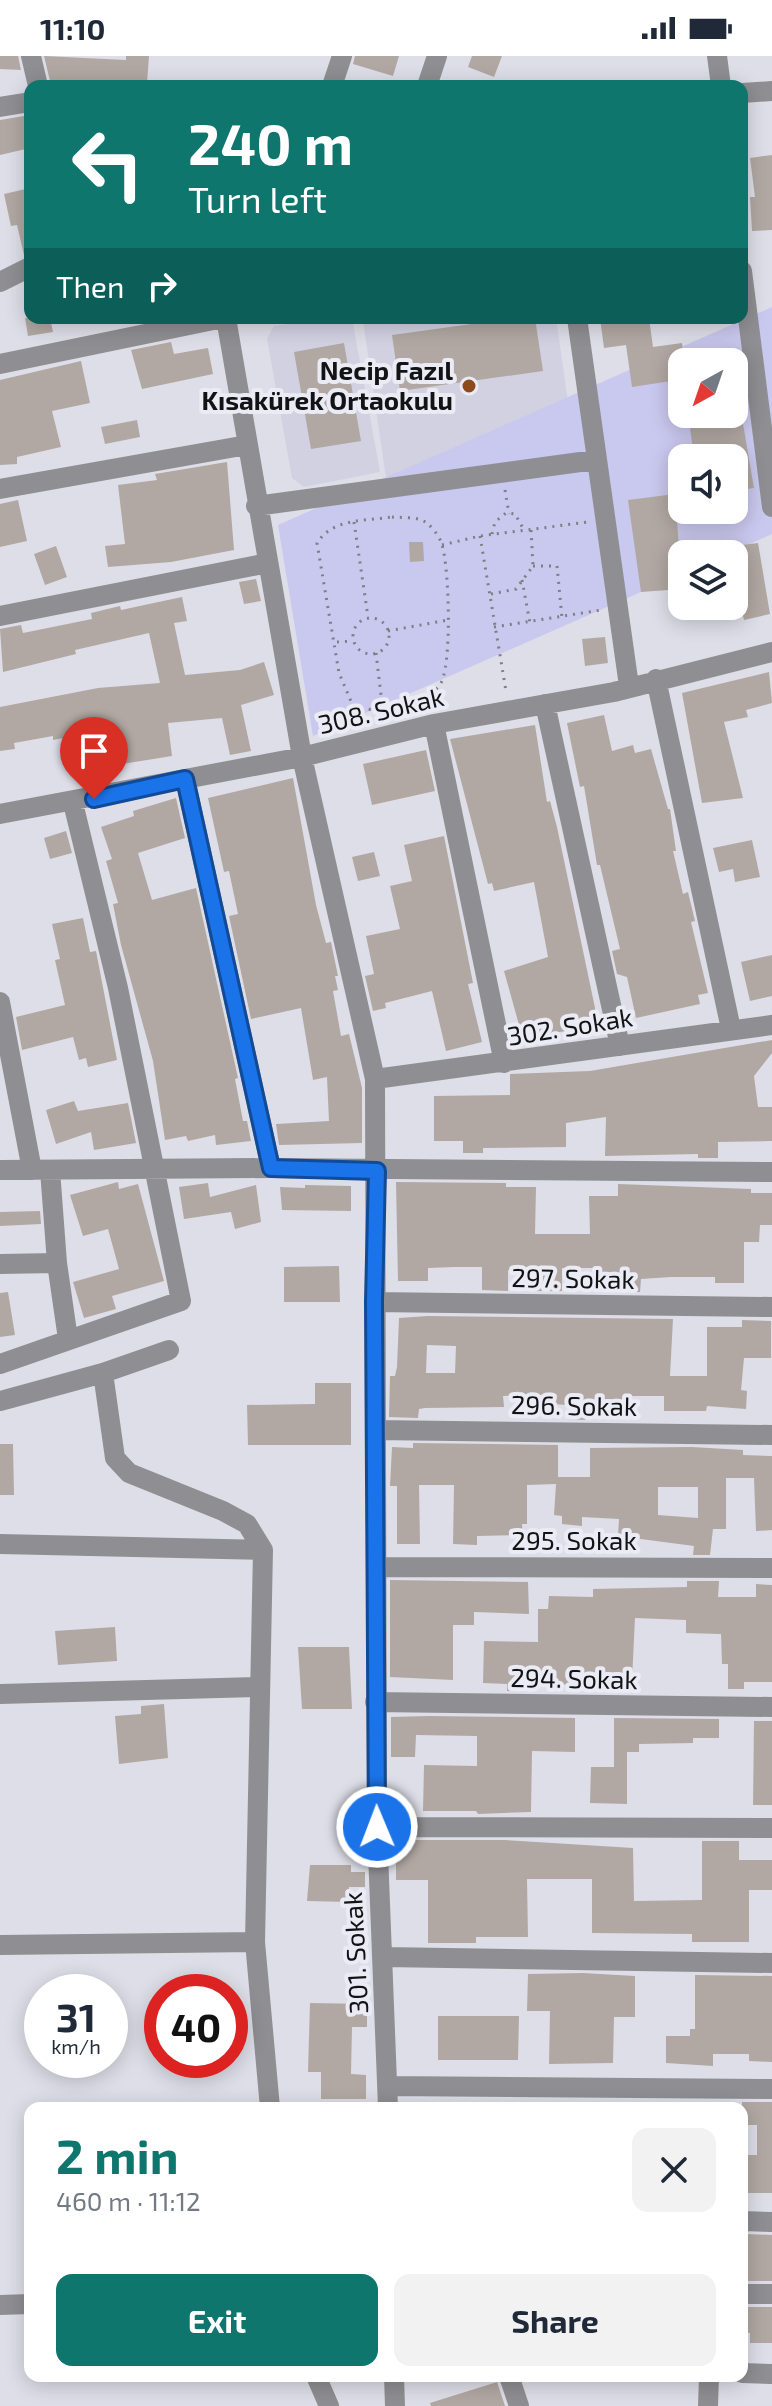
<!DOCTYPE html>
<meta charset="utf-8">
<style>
body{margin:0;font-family:"Exo 2",sans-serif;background:#f2f2f3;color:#1f2937;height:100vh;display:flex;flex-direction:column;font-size:30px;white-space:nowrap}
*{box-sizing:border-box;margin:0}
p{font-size:26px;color:#747a83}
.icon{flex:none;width:44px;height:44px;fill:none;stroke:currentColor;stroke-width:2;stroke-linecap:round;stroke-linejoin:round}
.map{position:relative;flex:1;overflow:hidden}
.details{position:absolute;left:24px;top:2046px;width:724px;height:280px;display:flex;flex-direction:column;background:#fff;border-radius:16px;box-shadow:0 4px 20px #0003}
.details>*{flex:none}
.hud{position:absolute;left:24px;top:24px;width:724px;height:244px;border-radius:16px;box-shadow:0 4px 20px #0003;background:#0f766e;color:#fff;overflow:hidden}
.needle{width:52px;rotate:220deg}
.controls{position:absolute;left:668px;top:292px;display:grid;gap:16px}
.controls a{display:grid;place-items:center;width:80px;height:80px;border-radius:16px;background:#fff;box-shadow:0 4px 20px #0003;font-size:40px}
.speed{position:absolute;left:24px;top:1918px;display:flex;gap:16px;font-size:40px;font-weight:700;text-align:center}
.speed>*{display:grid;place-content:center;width:104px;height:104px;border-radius:50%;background:#fff;box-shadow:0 4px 20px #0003;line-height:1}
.speed small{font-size:20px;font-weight:400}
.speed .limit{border:12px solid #d22;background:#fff;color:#111}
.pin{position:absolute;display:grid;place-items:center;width:68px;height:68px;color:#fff;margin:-82px -34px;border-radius:50% 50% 50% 0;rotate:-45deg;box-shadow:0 0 8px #0007}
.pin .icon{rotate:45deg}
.me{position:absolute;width:88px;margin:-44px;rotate:359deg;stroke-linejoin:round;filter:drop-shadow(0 0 6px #0008)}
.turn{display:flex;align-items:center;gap:28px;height:168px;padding:0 32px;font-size:36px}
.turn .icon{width:104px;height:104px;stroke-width:2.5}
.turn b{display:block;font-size:56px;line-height:68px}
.then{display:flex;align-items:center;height:76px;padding:0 32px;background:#0003;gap:16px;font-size:30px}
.round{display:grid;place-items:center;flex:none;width:84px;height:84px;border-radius:16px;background:#f2f2f3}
.summary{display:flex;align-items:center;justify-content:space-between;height:136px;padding:0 32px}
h1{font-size:48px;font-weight:700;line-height:60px;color:#0f766e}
.button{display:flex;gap:16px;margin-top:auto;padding:16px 32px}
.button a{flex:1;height:92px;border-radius:16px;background:#0f766e;color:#fff;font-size:32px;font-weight:700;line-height:92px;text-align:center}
.button a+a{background:#f2f2f3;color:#1f2937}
.status{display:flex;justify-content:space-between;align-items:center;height:56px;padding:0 40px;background:#fff;direction:ltr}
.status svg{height:22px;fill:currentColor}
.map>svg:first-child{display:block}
.built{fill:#d1d1e2}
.green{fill:#c9c8ee;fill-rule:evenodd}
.building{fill:#b1a8a3;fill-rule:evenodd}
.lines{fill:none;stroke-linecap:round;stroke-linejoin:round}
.path{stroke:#7e7e85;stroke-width:3;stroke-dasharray:2 6;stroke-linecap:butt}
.minor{stroke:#8f8f93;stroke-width:20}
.route-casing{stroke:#114b97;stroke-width:20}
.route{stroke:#1a73e8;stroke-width:14}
.poi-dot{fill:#8d4a1c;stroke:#ebebf5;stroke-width:3}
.labels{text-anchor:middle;stroke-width:8;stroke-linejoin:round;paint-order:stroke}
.poi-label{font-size:26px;font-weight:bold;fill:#131316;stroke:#ebebf5;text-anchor:end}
.street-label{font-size:26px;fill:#131316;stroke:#ebebf5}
</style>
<div class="status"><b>11:10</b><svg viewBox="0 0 49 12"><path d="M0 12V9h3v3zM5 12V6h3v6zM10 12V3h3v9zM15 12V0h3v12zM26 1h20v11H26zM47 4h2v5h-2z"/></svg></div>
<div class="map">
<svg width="772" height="2350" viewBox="0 0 772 2350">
<rect width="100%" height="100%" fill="#dedee8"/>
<!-- built -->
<path class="built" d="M327 262H352L380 416 304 431 292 422 267 283 274 270Z
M386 262H556L575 395 386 422 363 265Z"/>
<!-- green -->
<path class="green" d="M772 251V478L727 498H682V518L313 680 278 469ZM682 306H734V358H682ZM682 402H734V454H682Z"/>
<!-- building -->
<path class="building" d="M0 0H18L21 14 0 13Z
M44 0 126 4V0H149L147 27 50 25Z
M355 0H399L393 20 353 8Z
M472 0H502L494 21 468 11Z
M30 59V92L0 99V64Z
M772 99V174L752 175 750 141H755L750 102Z
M30 132V198L24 199 17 169 11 170 4 138Z
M25 262H50L53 276 28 280Z
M515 262H535L543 315 400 335 392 279Z
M600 262H649L653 291 682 287 684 306 669 311 671 325 632 331 626 289 604 292Z
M171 286 174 298 208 292 213 318 142 333 131 294Z
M344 287 361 385 311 393 294 296Z
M81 305 90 347 52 355 61 391 17 401V408L0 409V324Z
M741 356 754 432 734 435V400L694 402 689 364Z
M137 364 140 381 105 388 101 371Z
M227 406 234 494 171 506 108 511 105 490 125 488 118 429 157 424 155 418Z
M675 438 682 533 641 536 628 444Z
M18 444 27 485 0 491V448Z
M409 486H423L424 505 410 506Z
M758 487 770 558 744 564 735 528 734 490Z
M56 490 67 521 45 529 34 498Z
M256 523 261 545 244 548 239 526Z
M182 541 187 565 174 567 185 619 240 614 264 606 274 639 241 649 251 695 230 699 222 662 168 667 172 700 116 709 111 681 80 687 79 679 53 684V680L14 687 15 693 0 695V651L98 632 160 627 149 577 75 594 76 598 3 616 0 573 21 569 23 577 92 563 91 557 120 550 121 554Z
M605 581 608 607 585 610 582 583Z
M769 616 772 647 746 654 748 661 724 666 743 742 702 747 682 637Z
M604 659 612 695 633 689 635 697 651 693 668 753H670L676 795H673L683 838 688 836 695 865 691 866 708 937 698 939 700 948 636 962 627 921 617 918 612 895 620 893 600 809H597L584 730 580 731 567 667Z
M535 669 547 746 550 745 557 771 599 971 536 979 535 974 521 976 504 915 548 901 534 826 494 835 492 827 488 828 450 683Z
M426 694 435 735 372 749 363 708Z
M293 722 316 849 326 887 331 886 338 920H335L338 934 333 935 341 980 349 978 362 1032V1087L279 1089 276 1068 329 1065 327 1021 313 1024 301 952 251 963 229 860 238 858 229 815 224 816 208 742Z
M176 742 185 782 138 797 152 844 196 832 238 1022 235 1023 243 1065H247L251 1085 216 1089 215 1079 188 1085 186 1080 165 1084 153 1005 121 889 113 848 118 847 106 805 112 803 101 771 134 760 133 755Z
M66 775 72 797 50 803 44 782Z
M444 780 473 927 468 928 482 986 446 995 432 935 385 947 386 952 373 955 365 920 374 918 366 880 400 873 390 830 412 825 404 789Z
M752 784 760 821 735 826 733 813 719 816 713 792Z
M374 796 380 820 358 825 352 801Z
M83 862 90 896 96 895 117 1004 88 1011 86 1002 79 1004 73 981 22 994 16 961 65 949 55 904 60 903 52 868Z
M772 899V940L750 945 741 906Z
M772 984V997L754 1020 758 1051H772V1085L718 1086V1102H698V1098L605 1100 606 1061 566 1067V1091L483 1092V1097H463V1085H434V1040L510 1039V1018L590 1015Z
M74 1045 78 1055 128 1047 136 1087 94 1094 91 1076 56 1088 46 1054Z
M118 1126 119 1133 138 1128 164 1225 112 1240 116 1253 84 1262 73 1226 119 1213 108 1173 83 1180 70 1139Z
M396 1126 506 1127V1131H536L535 1178H590L589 1140H618V1128L751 1133V1137H772V1169H760L759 1186H744V1227H715V1221H671L641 1223 640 1236H621L622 1218H594V1212H562V1235H535V1216L508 1214V1235L482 1234V1211H454L428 1212V1225H398Z
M208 1127 210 1141 256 1129 261 1166 235 1173 231 1156 184 1163 179 1131Z
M305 1129 351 1130V1155L282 1154 280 1131 305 1132Z
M40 1155 41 1168 0 1170V1156Z
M339 1210 340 1246H284V1211Z
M8 1236 15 1279 0 1281V1237Z
M428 1260 673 1263 670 1320H707V1271H742V1264L771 1265V1302H744L741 1334 747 1335 746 1353 707 1350 706 1355H664V1340H632V1347H616V1354H585V1364L568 1363V1349L552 1348V1339L503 1340 504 1351 425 1352 419 1353 418 1362 389 1361 390 1320H395L397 1311 399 1262ZM427 1289 456 1290 455 1317H426Z
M315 1327H351V1389H248L247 1349 315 1348Z
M413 1387 558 1389V1421H590V1392L692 1391 743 1394V1399L772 1400V1474L756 1475 754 1422H726V1473H713L710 1499H693L694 1490 618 1480 619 1463 582 1461V1470L562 1468V1460L554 1459 556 1428 527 1429V1468H522L523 1479 477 1480V1489L453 1488 454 1429H419L420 1488H397V1430H390L392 1391 413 1392ZM658 1431H698V1462L658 1459Z
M0 1388H13L14 1439H0Z
M390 1524 528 1526 529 1558 474 1556V1569H453V1624L390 1621Z
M687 1525H719L718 1541H756V1528L772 1529V1626H744V1633H728V1608H722L721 1578 686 1577V1564L635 1562 632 1624H605V1629L535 1628V1635H507V1628L483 1627 484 1585 538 1586V1553H548L549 1540 593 1541V1533L687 1531Z
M115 1571 117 1605 58 1609 55 1575Z
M298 1591H349L352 1653H302Z
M164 1648 168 1702 119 1708 115 1660 141 1658V1650Z
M428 1660 575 1662V1696L532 1695 531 1756 478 1758 476 1755H423L424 1709 477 1710V1680L416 1679 415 1701H391V1661Z
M614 1662 719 1663V1682H693V1687L639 1688V1696H627V1748L590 1747 591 1711H614Z
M754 1665H772V1749H753Z
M396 1784H504L633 1792 634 1845 702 1844V1785H739V1804H772V1834H749V1886H692V1878L592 1877V1823H527L528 1881H476V1887H428V1824H396Z
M310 1809H351V1816H365V1831H349V1846L307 1845Z
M583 1917 635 1920V1961H614L613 2007 549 2008 550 1955H527L528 1918Z
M695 1919 772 1920V2006L749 2005V1998H713V2010L666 2007V1980H690V1973H695Z
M310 1947 367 1948V1971H352L351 2018 366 2019V2043H321V2016H308Z
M438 1960H519L518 2004H438Z
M742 2046H772V2137H742V2099H757V2069H742Z
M746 2178 772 2179V2225H745Z
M742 2251H772V2287H750V2277L742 2276Z
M497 2326 505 2350H431L430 2347Z"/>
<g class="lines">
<!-- path -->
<path class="path" d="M505 434 509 458
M392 461C404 462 419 460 428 468 433 472 441 483 442 489 449 509 453 615 439 630 420 651 378 659 353 650L339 617 317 487C333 462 365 465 392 461Z
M354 466 368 561
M492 478 495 466 506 457 515 458 524 474
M480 480 506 635
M442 489 480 480 588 466
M533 510H557L562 562
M522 524 530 567
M491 538 516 533 533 510 531 473
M353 580a18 18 0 1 1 36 0a18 18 0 1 1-36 0Z
M494 571 601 554
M388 575 448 564
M337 586 353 585
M376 597 383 656"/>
<!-- minor -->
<path class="minor" d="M31 0 38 30
M717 0 721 30
M332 30 342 0
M427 30 437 0
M742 37 772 35
M0 51 30 46
M742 215 772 451
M0 226 30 211
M226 262 302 701 375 1023 377 1771 388 2052
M577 262 629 630
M0 308 223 262
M0 433 247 389
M256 450 595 404
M0 560 268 507
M656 623 731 973
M545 648 620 990
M434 668 504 1007
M185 723 271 1112
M0 758 302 701 434 668 614 636 772 596
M0 946 32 1114
M375 1023 772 969
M0 1114 271 1112 772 1116
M50 1114 57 1207
M0 1208 57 1207 68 1283
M374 1246 772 1251
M0 1308 181 1245 118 932 73 747
M103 1317 115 1402 129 1417 223 1455 247 1468 263 1494 255 1886 270 2052
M0 1345 103 1317 169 1294
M375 1374 772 1379
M0 1488 263 1494
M376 1511 772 1512
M0 1638 260 1631
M375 1646 772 1651
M377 1771 772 1772
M0 1889 255 1886
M384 1901 772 1907
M388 2030 772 2033
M742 2165 772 2166
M742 2238H772
M0 2249 30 2248
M742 2317 772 2318
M316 2320 329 2350
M394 2320 395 2350
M509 2320 519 2350
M708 2350 709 2320"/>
</g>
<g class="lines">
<!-- route casing -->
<g class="route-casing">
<path id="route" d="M94 743 185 723 271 1112 377 1115 374 1246 377 1771"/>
</g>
<!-- route -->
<use href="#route" class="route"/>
</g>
<!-- markers -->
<circle class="poi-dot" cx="469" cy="330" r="8"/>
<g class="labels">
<!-- poi labels -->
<g class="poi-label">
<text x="453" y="324">Necip Fazıl<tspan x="453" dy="30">Kısakürek Ortaokulu</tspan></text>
</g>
<!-- street labels -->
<g class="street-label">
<text transform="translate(381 655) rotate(-13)" y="9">308. Sokak</text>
<text transform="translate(570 971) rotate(-9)" y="9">302. Sokak</text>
<text transform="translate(573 1223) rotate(1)" y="9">297. Sokak</text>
<text transform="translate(574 1350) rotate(1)" y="9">296. Sokak</text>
<text x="574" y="1494">295. Sokak</text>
<text transform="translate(574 1623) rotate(1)" y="9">294. Sokak</text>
<text transform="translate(356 1897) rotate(-93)" y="9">301. Sokak</text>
</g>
</g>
</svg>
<div class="controls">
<a><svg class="needle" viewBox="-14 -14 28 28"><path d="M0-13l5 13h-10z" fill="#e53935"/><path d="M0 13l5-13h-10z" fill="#747a83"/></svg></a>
<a><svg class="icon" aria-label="sound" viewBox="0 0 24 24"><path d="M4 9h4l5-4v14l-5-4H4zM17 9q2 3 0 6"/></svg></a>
<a><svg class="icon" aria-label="layers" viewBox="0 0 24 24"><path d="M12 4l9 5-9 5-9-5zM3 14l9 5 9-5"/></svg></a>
</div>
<div class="speed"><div>31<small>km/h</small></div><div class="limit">40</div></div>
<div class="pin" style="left:94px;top:743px;background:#d93025"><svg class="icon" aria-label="arrive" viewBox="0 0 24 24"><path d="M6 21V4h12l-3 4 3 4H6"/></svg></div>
<svg class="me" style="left:377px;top:1771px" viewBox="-20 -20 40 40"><circle r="17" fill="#1a73e8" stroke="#fff" stroke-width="3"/><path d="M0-11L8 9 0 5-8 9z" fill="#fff"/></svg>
<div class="hud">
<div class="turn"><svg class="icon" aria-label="left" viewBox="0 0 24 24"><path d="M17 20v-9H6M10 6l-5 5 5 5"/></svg><div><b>240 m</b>Turn left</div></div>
<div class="then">Then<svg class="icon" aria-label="right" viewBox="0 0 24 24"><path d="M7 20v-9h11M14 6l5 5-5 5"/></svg></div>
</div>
<section class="details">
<div class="summary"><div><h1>2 min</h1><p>460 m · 11:12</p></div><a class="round"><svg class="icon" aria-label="close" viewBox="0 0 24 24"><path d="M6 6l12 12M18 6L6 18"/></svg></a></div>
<div class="button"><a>Exit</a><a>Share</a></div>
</section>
</div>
